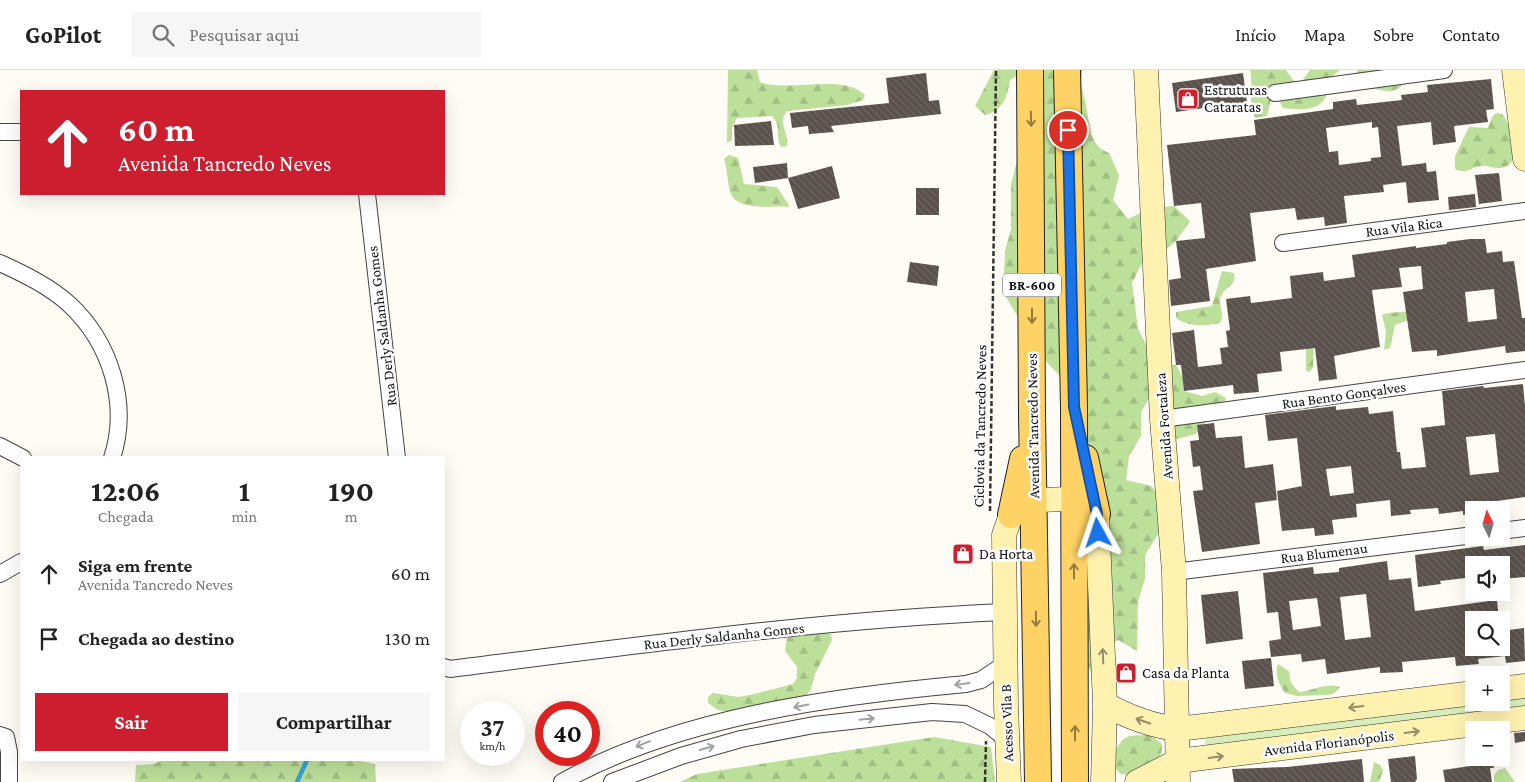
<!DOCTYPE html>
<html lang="pt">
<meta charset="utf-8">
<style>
body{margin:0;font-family:"Crimson Pro",serif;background:#f6f6f6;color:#222;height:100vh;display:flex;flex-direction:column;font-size:19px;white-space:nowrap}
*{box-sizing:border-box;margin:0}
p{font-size:16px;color:#767676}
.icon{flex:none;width:28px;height:28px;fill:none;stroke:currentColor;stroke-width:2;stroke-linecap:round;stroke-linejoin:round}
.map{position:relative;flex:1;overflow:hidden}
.panel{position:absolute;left:20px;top:386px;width:425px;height:305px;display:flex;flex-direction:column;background:#fff;border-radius:0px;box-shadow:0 5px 20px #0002}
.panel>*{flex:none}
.hud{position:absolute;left:20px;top:20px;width:425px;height:105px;border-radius:0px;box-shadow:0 5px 20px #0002;background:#cc1e2f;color:#fff;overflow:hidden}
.needle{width:32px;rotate:355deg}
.tools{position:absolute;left:1465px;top:431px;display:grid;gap:10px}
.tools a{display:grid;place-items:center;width:45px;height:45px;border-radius:0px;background:#fff;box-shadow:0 5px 20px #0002;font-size:25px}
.speed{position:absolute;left:460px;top:631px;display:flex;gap:10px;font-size:25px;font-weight:700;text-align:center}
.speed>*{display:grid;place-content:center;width:65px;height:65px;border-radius:50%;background:#fff;box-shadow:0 5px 20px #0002;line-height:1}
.speed small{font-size:12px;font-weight:400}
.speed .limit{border:8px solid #d22;background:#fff;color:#111}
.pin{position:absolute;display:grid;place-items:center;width:42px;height:42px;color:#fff;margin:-21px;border:2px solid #fff;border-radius:50%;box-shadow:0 1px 5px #0007}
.me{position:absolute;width:55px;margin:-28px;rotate:355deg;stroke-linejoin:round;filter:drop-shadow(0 0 4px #0008)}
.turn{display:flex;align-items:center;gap:18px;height:105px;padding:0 15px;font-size:22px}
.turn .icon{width:65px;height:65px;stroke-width:2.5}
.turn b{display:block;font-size:35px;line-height:42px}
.eta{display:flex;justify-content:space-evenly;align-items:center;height:85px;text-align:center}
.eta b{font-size:30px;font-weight:700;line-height:35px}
.button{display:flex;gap:10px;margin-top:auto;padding:10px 15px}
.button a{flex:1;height:58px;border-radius:0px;background:#cc1e2f;color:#fff;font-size:20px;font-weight:700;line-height:58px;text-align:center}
.button a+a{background:#f6f6f6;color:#222}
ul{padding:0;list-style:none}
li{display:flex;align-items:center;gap:15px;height:65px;padding:0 15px}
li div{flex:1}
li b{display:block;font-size:19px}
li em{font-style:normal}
header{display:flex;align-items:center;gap:30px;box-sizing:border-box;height:70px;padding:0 25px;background:#fff;border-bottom:1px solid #e0e0e0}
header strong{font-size:24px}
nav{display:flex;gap:28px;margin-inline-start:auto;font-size:18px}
.search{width:350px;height:45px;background:#f6f6f6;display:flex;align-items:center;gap:12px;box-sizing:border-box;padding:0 18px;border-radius:0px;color:#767676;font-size:19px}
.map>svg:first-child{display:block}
.grass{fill:#d7edba}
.forest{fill:url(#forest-firs)}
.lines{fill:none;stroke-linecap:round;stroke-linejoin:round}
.stream{stroke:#389fd6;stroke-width:4.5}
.building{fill:url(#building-back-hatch);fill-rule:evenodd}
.street-casing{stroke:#444;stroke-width:18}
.secondary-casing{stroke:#333;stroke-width:25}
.primary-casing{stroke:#222;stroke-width:28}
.path{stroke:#333;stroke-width:2.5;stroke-dasharray:5 2.5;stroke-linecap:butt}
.street{stroke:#fff;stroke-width:16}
.secondary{stroke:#fff2b0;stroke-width:24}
.primary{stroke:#ffd265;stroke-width:26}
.oneway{stroke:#947b3f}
.oneway2{stroke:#948d68}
.oneway3{stroke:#a0a0a0}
.route-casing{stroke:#114b97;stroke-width:12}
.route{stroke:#1a73e8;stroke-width:9}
.labels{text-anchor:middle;stroke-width:5;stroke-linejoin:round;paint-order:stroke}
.shield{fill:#fff;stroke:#585858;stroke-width:1}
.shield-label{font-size:14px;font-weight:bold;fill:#111}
.poi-label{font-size:15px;fill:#111;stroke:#fff;text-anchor:start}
.street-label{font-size:15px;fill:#111;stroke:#fff}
</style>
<header>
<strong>GoPilot</strong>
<div class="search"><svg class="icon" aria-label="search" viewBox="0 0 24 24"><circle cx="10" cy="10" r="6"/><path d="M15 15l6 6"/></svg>Pesquisar aqui</div>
<nav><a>Início</a><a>Mapa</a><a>Sobre</a><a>Contato</a></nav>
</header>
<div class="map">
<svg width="1525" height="712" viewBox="0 0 1525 712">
<defs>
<pattern id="forest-firs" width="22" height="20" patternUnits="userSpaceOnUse" patternTransform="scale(1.25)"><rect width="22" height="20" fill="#bcdf99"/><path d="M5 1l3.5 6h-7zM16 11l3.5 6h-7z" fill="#a1be83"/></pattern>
<pattern id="building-back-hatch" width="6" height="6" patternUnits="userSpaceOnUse" patternTransform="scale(1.25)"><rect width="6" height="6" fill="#5a514c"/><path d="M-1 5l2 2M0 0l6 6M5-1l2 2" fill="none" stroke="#6d6662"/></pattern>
</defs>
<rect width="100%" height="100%" fill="#fffcf5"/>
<!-- grass -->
<path class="grass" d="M1525 626V644L1210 678 1205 674V663L1474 632H1501V628Z"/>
<!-- forest -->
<path class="forest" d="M728 0H757L760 12C791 23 842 3 865 25L863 30 847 35 787 41C777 52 789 63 787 76L781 77C775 66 782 56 772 46L737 48 732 58V70L727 73Z
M994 0H1020V4L1010 10C1007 28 1003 40 985 45L975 36Z
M1033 0H1083C1079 14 1083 21 1086 35 1090 54 1088 75 1109 83L1119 105 1113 130 1128 149 1151 138 1174 136 1190 151 1176 171 1162 183 1142 193 1132 213 1138 259 1149 280 1164 296 1176 295 1183 308 1184 321 1202 326 1215 322 1226 328 1222 339 1203 355 1196 364 1173 370 1155 318 1141 342V366L1129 386 1126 410 1151 416 1165 430V453L1145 485V509L1138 531 1137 581 1118 570 1096 580 1091 602 1076 583C1088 553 1090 545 1082 513L1065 327 1059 305 1042 287 1006 227 1004 204 1005 181 1011 159V114L1025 60Z
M1250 0H1286L1294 11H1302L1310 0H1340L1330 8 1355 4 1358 0H1392L1402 16C1391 25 1381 19 1368 18 1355 18 1341 20 1328 21 1322 42 1302 40 1283 38L1280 32 1282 26 1271 30 1267 46 1255 48C1247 29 1254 17 1250 0Z
M1496 43 1502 44C1513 57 1525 96 1500 98 1494 99 1488 95 1481 96 1470 97 1467 105 1455 99V86L1469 57 1488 58 1492 47Z
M729 85 738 88 744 114 777 117 790 137C775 135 739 142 731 124 727 114 728 100 724 89Z
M1222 201 1234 203C1237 217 1226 215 1221 226 1217 235 1226 243 1220 253 1207 256 1187 257 1176 248V242L1212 236Z
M1412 241 1411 249 1395 255 1390 278 1384 280 1386 261 1382 245 1388 243Z
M1314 273 1313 298 1309 302 1306 301V278Z
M819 561 831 564 832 570 815 604 811 619 806 626 737 643 718 640 708 633V627L713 623 738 627 750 625 793 614 797 608V597L785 581 787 568 792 565Z
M1278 594 1289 601 1291 613 1299 622C1312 621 1327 612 1340 617L1333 624 1327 625 1297 626 1285 623C1279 614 1274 604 1278 594Z
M1150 665 1162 674C1163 690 1152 698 1140 706L1121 704 1112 695C1112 685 1119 669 1130 666 1136 665 1144 665 1150 665Z
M934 667 991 677 995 712H680L697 704Z
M162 690H356L375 694 376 712H135L136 695 154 694Z
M1374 692 1380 695 1383 700 1379 712H1370Z
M1505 698 1515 712H1494V705L1498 700Z"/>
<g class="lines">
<!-- stream -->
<path class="stream" d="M297 712 307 690"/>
</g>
<!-- building -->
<path class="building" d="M926 3 929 31 939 30 941 44 831 56 834 62 809 64 808 56 792 58 790 43 889 33 886 8Z
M1243 3 1247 32 1176 42 1172 13Z
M1491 9 1494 39 1486 40 1488 52 1454 56 1456 72 1433 75 1431 52 1397 56 1402 96 1426 93 1427 102 1436 101 1439 130 1408 133 1406 112 1383 115 1384 122 1344 126 1347 153 1325 156 1324 147 1297 150 1295 138 1250 143 1256 191 1206 199 1210 231 1171 236 1169 210 1181 208 1176 171 1205 168 1201 133 1174 136 1167 75 1256 65 1254 50 1333 39V32L1356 29 1357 35 1402 30 1401 25 1428 22 1427 15ZM1372 52V58L1378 57 1381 87 1371 88V91L1339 95 1338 81 1329 82 1326 58Z
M771 51 774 75 735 76 734 55Z
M787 93 788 108 755 113 753 97Z
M832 96 840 128 798 139 788 108Z
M1499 103 1502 131 1479 134 1475 105Z
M916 118H939V145H916Z
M1475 124 1476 137 1449 140 1448 127Z
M1470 169H1485L1487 183 1502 181 1503 192 1514 191 1522 248H1525V281L1506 283 1505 276 1437 286V280L1412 282 1403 222 1423 219 1421 196 1399 198 1402 217 1372 220 1380 277 1334 286 1337 309 1319 311 1315 278 1280 282 1282 301 1257 304 1259 322 1234 324 1233 315 1184 321 1181 295H1176L1172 263 1194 260 1198 297 1222 294 1220 278 1228 277 1226 261 1230 260 1226 229 1250 226 1251 233 1292 228 1290 206 1323 202 1324 211 1355 207 1352 185 1416 176V178L1447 174V172ZM1494 219 1497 249 1468 252 1465 222Z
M910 192 939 196 937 216 907 212Z
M1523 314 1525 336V427L1483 433V440H1474V444L1463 445V441L1439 444 1438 438 1410 440 1411 444 1391 446 1390 430 1356 434 1357 447 1332 450 1334 464 1315 466 1314 458 1282 461 1277 421 1302 416 1297 368 1268 371 1265 345 1336 336V340L1368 337 1369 344 1393 341 1397 382H1400L1402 399 1426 397 1421 358 1445 355 1442 321 1483 316 1484 318ZM1495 364 1499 402 1470 405 1466 367ZM1351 396 1354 423 1330 426 1326 399Z
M1214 353 1216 368 1242 366 1245 398 1273 394 1277 430 1255 433 1260 474 1202 482 1193 421 1203 420 1200 396 1193 397 1190 371 1199 370 1197 355Z
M1525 475V507L1501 509V495H1474V507L1440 511 1441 514 1418 517 1415 485 1483 476 1484 480Z
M1387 491 1389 510 1411 508 1415 541 1497 530 1499 550H1474V578H1501V561L1524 558 1525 591 1506 593 1505 586 1478 589 1479 594 1456 596 1455 587 1402 592 1403 602 1380 603V597L1327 604 1325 589 1302 592 1301 584 1271 587 1269 571 1281 569 1278 542 1267 543 1263 503 1313 497 1314 504 1339 502V498ZM1366 524 1371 567 1345 570 1340 527ZM1317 528 1321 556 1293 560 1289 531Z
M1238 521 1243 569 1206 574 1201 525Z
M1271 588 1274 616 1245 619 1242 591Z
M1525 662V671L1515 673 1514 663Z
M1415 686 1417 709 1415 712H1391L1388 689Z
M1469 688H1492L1494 698H1490L1492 712H1445L1443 700 1470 696Z
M1362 689 1364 712H1234L1232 699 1287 697Z"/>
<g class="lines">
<!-- street casing -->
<g class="street-casing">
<path id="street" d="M1275 23 1444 0
M0 62H21
M367 124 397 388
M1283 173 1525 141
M0 193C24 204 49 216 69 234 110 272 130 333 112 388
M1162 349 1525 300
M0 376 23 388
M1501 461 1525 458
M1174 502 1474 465
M0 504 21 492
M444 597 450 599C634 576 819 550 1004 542
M0 665 6 667 9 682V712
M562 712C677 647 835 626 966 614L981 610 1005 594
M612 712 681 686 741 669 814 655 932 642 965 644 990 656 1007 670"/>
</g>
<!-- secondary casing -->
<g class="secondary-casing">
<path id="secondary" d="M1146 0 1162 349 1174 502 1178 712
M1514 0 1525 89
M1501 619 1525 616
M1105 634C1128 647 1152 656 1178 659L1474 623
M1009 712 1006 636 1004 465 1011 445 1034 430 1074 429 1097 444 1105 634 1103 712
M1137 712 1178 691 1525 648"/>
</g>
<!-- primary casing -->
<g class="primary-casing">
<path id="primary" d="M1030 0 1032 344 1038 712
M1067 0 1074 337 1075 712
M1085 388 1097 444
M1011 445 1023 389"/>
</g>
<!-- path -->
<path class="path" d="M990 441 996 0
M985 712 986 671"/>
<!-- street -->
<use href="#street" class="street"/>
<!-- secondary -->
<use href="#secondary" class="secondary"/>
<!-- primary -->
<use href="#primary" class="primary"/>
</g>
<!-- one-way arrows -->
<defs><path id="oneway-shaft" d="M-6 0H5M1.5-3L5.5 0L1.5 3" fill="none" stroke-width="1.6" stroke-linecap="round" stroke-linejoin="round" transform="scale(1.25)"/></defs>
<g class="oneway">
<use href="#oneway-shaft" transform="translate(1031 49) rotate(89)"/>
<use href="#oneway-shaft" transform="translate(1032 246) rotate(90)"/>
<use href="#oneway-shaft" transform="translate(1074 501) rotate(-90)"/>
<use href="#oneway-shaft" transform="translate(1036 549) rotate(89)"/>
<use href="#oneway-shaft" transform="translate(1075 663) rotate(-90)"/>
</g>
<g class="oneway2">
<use href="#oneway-shaft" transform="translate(1103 586) rotate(-92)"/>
<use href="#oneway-shaft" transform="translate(1356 637) rotate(173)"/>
<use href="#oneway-shaft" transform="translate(1143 651) rotate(-161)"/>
<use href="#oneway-shaft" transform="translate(1412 662) rotate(-7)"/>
<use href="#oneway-shaft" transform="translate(1216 687) rotate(-7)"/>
</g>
<g class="oneway3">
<use href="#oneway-shaft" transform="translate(962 614) rotate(172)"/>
<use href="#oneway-shaft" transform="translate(801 636) rotate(169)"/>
<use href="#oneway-shaft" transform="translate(867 649) rotate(-6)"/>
<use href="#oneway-shaft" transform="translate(643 674) rotate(158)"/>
<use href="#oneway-shaft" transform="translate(707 678) rotate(-16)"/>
</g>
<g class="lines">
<!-- route casing -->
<g class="route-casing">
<path id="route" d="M1068 60 1074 337 1097 444 1098 463"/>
</g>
<!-- route -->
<use href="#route" class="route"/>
</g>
<!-- icons -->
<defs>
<g id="shop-square" transform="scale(1.125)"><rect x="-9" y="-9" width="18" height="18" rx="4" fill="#cc1e2f" stroke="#fff"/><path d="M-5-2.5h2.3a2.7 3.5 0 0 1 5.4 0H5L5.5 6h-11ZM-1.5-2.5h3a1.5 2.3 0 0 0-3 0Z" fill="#fff"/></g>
</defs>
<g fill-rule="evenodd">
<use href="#shop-square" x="1188" y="29"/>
<use href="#shop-square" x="963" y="484"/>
<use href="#shop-square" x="1126" y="603"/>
</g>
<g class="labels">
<!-- shield labels -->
<rect class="shield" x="1003" y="203.5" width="58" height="23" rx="4"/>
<g class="shield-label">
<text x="1032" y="220">BR-600</text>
</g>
<!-- poi labels -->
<g class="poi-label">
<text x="1204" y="25">Estruturas<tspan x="1204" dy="17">Cataratas</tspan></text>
<text x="979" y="489">Da Horta</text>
<text x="1142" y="608">Casa da Planta</text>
</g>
<!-- street labels -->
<g class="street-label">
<text transform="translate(1404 157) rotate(-7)" y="5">Rua Vila Rica</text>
<text transform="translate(382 256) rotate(-97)" y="5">Rua Derly Saldanha Gomes</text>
<text transform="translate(1344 325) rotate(-8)" y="5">Rua Bento Gonçalves</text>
<text transform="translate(980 356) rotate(-89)" y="5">Ciclovia da Tancredo Neves</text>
<text transform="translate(1033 356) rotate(-91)" y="5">Avenida Tancredo Neves</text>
<text transform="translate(1164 356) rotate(-94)" y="5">Avenida Fortaleza</text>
<text transform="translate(1324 483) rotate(-7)" y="5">Rua Blumenau</text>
<text transform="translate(724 566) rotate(-6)" y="5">Rua Derly Saldanha Gomes</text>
<text transform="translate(1007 653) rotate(-92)" y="5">Acesso Vila B</text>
<text transform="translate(1329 673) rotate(-7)" y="5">Avenida Florianópolis</text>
</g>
</g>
</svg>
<div class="tools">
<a><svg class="needle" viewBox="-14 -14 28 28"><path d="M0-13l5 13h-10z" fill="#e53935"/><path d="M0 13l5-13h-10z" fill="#767676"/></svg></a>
<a><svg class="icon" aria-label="sound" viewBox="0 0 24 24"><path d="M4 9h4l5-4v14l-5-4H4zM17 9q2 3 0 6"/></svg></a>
<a><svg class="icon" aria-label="search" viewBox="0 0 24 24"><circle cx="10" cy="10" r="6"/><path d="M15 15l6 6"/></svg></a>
<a>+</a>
<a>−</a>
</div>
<div class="speed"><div>37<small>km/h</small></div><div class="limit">40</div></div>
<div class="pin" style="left:1068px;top:60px;background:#d93025"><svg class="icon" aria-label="arrive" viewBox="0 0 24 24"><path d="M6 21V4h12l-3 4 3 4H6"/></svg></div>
<svg class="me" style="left:1098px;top:463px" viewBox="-20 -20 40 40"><path d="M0-17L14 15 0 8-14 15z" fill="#1a73e8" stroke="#fff" stroke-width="4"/></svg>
<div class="hud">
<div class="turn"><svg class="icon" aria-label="ahead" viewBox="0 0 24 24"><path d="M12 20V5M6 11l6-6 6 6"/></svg><div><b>60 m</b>Avenida Tancredo Neves</div></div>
</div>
<section class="panel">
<div class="eta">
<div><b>12:06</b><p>Chegada</p></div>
<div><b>1</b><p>min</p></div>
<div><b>190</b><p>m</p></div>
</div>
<ul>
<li><svg class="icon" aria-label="ahead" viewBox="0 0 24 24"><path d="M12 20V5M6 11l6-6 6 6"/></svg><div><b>Siga em frente</b><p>Avenida Tancredo Neves</p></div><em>60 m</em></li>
<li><svg class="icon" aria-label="arrive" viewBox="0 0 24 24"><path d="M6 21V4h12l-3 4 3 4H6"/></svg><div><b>Chegada ao destino</b></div><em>130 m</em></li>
</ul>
<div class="button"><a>Sair</a><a>Compartilhar</a></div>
</section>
</div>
